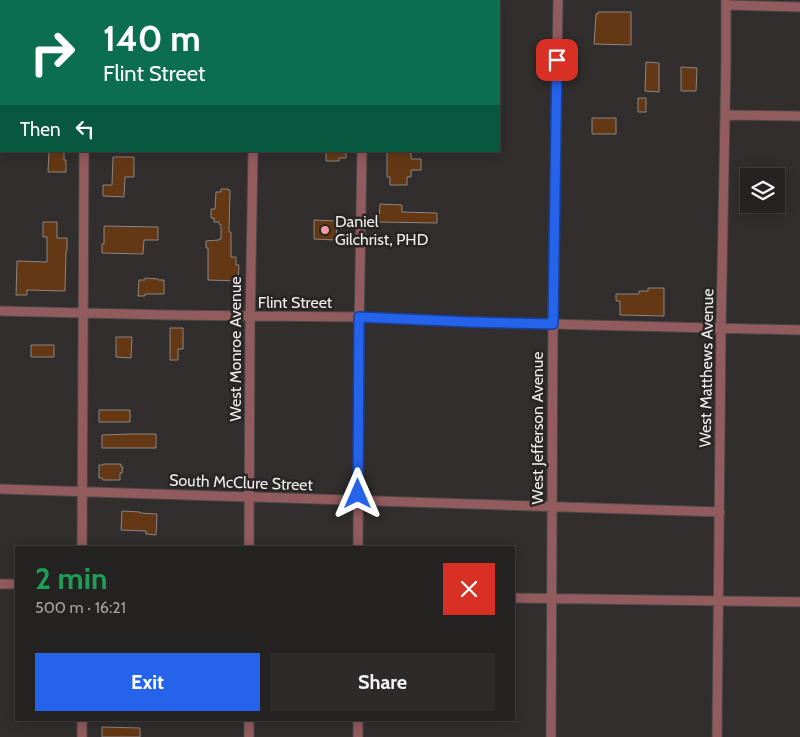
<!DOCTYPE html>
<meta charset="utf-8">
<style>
body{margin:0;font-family:Cabin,sans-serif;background:#2d2a2a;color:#f1f3f6;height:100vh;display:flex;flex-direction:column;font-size:19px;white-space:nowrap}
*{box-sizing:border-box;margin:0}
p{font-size:16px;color:#a3a4a5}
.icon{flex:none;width:28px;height:28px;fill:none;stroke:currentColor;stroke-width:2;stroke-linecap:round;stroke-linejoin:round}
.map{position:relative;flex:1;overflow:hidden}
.panel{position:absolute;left:15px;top:546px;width:500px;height:175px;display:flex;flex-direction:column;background:#252222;border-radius:0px;box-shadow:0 2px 12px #0003,0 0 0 1px #423f40}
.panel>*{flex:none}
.top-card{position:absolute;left:0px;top:0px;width:500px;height:152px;box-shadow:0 2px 12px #0003,0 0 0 1px #423f40;background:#0b6e4f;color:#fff;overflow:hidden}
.buttons{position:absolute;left:740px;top:168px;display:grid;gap:10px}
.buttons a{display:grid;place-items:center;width:45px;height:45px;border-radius:0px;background:#252222;box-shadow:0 2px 12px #0003,0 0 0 1px #423f40;font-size:25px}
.pin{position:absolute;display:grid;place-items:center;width:42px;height:42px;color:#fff;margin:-21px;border-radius:10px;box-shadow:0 2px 8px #0006}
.me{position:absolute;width:55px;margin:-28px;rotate:0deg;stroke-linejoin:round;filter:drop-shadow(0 0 4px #0008)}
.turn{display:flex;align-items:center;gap:18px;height:105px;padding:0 20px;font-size:22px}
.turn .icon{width:65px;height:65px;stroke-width:2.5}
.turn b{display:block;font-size:35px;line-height:42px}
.then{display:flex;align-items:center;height:48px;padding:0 20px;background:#0003;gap:10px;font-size:19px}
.round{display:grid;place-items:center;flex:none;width:52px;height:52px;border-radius:0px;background:#2d2a2a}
.head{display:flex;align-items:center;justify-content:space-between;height:85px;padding:0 20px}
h1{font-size:30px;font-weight:700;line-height:38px;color:#1e9e55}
.button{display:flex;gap:10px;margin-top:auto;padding:10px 20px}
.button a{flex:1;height:58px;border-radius:0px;background:#2563eb;color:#fff;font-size:20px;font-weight:700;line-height:58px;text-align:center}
.button a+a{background:#2d2a2a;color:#f1f3f6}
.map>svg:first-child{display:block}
.building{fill:#653815;stroke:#898684}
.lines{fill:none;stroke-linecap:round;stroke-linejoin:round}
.minor-casing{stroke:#4c4948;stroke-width:11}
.minor{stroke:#925b5d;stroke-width:9}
.route-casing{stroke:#184099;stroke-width:12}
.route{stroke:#2563eb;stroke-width:9}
.poi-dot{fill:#f49b9f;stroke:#282524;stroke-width:2}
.labels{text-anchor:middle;stroke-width:5;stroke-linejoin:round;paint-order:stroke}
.poi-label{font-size:16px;fill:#efedec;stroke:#282524;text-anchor:start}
.street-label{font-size:16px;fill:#efedec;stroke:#282524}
</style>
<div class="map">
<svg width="800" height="737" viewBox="0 0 800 737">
<rect width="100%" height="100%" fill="#312e2d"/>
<!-- building -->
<path class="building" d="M598 12H631V45L594 44 596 14H598Z
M646 62 659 63V92L645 91Z
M681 67 697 68 696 91H681Z
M638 98H646V112H638Z
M592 118H616V134H592Z
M49 151H64V160H66V172H48Z
M326 151H346V158H339V161H326Z
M387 151H411V159H421V170H411V177H407V185H390V177H387Z
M113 157H134V177H125L124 197 103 196V185H112Z
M221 189H228V190H230L229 232H231V257H236V265H239L238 281 208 280V248H206V241L219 240V239H221V225L219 224V222H214V218H211V209H215L216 192H221Z
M380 204 402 205V212L437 213V223L379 222Z
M314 220 337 221 336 240 314 239Z
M43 222H57V238H67V251H66L65 291 27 290V295H16L17 261 47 262V237H43Z
M104 226 158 227V240H144L143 254 102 253V244H104Z
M145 278 158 279V280H164V294H145V296H138L139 280H145Z
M648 288H664V316L620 315V301H616V294H639V291H648Z
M170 328H183V349H178V360H170Z
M116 337H132L131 358 116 357Z
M31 345H54V357H31Z
M99 410H130V422H99Z
M130 434H156V448H102V435Z
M103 464H121V467H123L122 473H120V480H103L102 478H99V465H103Z
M122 511 140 512V513L157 514 156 535 146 534V531L121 530Z
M102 727 140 728V737H102Z"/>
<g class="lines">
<!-- minor casing -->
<g class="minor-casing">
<path id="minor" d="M85 1V0
M254 1V0
M364 1V0
M726 5 800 7
M0 43 1 44
M725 115 800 116
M0 311 169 315 359 317 470 322 800 330
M0 489 720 512
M82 548 84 151
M249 548 250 326 253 151
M358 548 359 330 362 151
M0 584H16
M514 598 800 602
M82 720V737
M249 737V720
M358 737V720
M551 737 553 314 558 0
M717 737 721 328 726 62V0"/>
</g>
<!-- minor -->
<use href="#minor" class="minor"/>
</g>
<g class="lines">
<!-- route casing -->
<g class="route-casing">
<path id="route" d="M358 494 359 317 470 322 553 324 557 60"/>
</g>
<!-- route -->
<use href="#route" class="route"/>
</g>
<!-- markers -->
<circle class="poi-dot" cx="325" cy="230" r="5"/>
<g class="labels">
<!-- poi labels -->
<g class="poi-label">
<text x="335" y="227">Daniel<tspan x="335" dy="18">Gilchrist, PHD</tspan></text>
</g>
<!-- street labels -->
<g class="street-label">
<text x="295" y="308">Flint Street</text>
<text transform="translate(235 349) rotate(-90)" y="6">West Monroe Avenue</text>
<text transform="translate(706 368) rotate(-89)" y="6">West Matthews Avenue</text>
<text transform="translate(537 428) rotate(-90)" y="6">West Jefferson Avenue</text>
<text transform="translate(241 482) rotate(2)" y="6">South McClure Street</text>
</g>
</g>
</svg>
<div class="buttons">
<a><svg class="icon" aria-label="layers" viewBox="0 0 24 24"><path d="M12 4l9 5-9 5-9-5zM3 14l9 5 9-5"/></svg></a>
</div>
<div class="pin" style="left:557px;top:60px;background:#d93025"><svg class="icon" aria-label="arrive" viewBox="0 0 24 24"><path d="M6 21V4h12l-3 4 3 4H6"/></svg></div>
<svg class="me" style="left:358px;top:494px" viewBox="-20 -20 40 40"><path d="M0-17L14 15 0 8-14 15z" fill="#2563eb" stroke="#fff" stroke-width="4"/></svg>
<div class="top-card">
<div class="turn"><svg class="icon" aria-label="right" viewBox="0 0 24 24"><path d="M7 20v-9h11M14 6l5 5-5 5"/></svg><div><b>140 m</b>Flint Street</div></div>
<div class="then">Then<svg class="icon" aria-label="left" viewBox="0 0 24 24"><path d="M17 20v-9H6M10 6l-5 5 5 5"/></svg></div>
</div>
<section class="panel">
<div class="head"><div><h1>2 min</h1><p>500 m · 16:21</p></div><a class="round" style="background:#d93025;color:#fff"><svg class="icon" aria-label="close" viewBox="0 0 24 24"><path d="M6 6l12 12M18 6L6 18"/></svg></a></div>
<div class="button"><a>Exit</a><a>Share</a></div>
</section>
</div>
